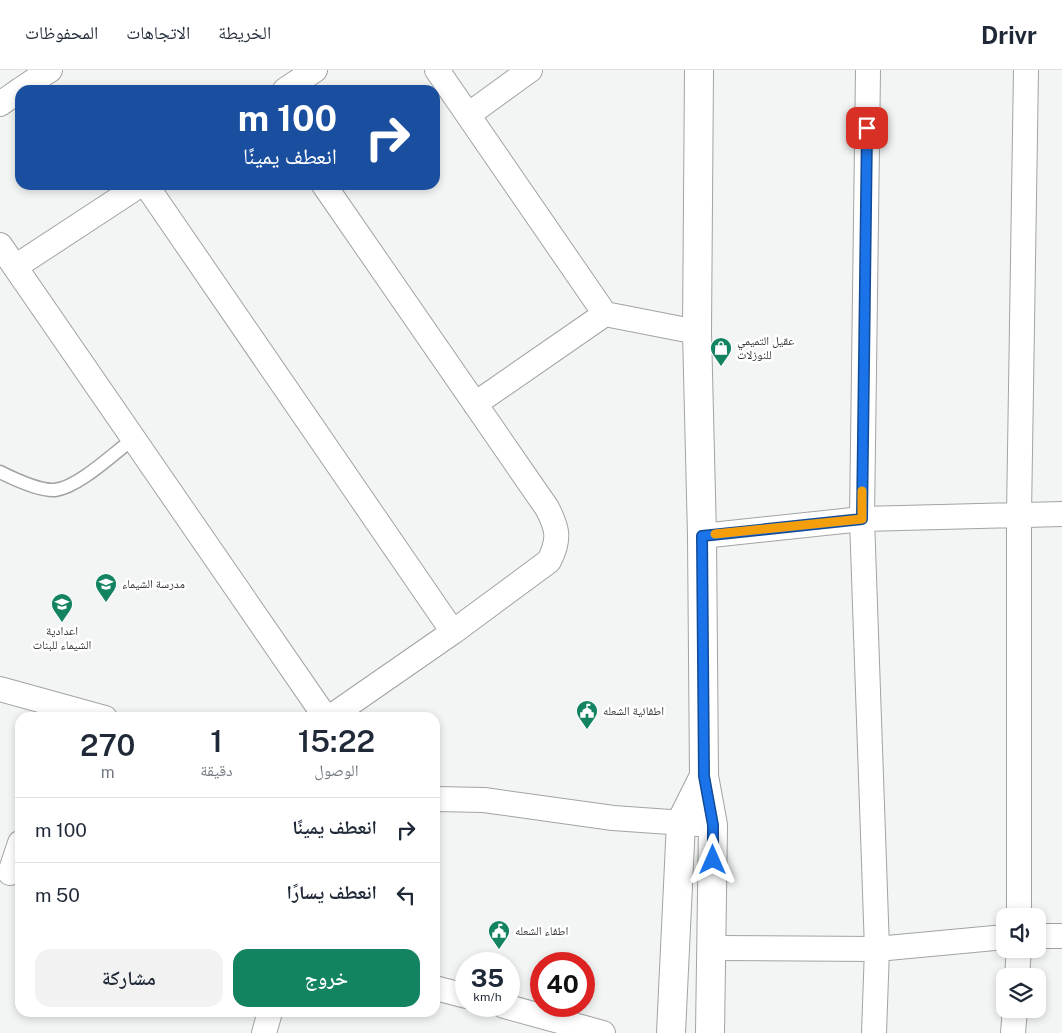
<!DOCTYPE html>
<html lang="ar">
<meta charset="utf-8">
<style>
body{margin:0;font-family:"Public Sans","Noto Naskh Arabic",sans-serif;background:#f2f2f3;color:#1f2937;direction:rtl;height:100vh;display:flex;flex-direction:column;font-size:19px;white-space:nowrap}
*{box-sizing:border-box;margin:0}
p{font-size:16px;color:#747a83}
.icon{flex:none;width:28px;height:28px;fill:none;stroke:currentColor;stroke-width:2;stroke-linecap:round;stroke-linejoin:round}
.map{position:relative;flex:1;overflow:hidden;direction:ltr}
.details{position:absolute;left:15px;top:642px;width:425px;height:305px;display:flex;flex-direction:column;background:#fff;border-radius:15px;box-shadow:0 2px 8px #0003;direction:rtl}
.details>*{flex:none}
.hud{position:absolute;left:15px;top:15px;width:425px;height:105px;border-radius:15px;box-shadow:0 2px 8px #0003;direction:rtl;background:#1a4fa0;color:#fff;overflow:hidden}
.tools{position:absolute;left:996px;top:838px;display:grid;gap:10px}
.tools a{display:grid;place-items:center;width:50px;height:50px;border-radius:10px;background:#fff;box-shadow:0 2px 8px #0003;font-size:25px}
.speed{position:absolute;left:455px;top:882px;display:flex;gap:10px;font-size:25px;font-weight:700;text-align:center}
.speed>*{display:grid;place-content:center;width:65px;height:65px;border-radius:50%;background:#fff;box-shadow:0 2px 8px #0003;line-height:1}
.speed small{font-size:12px;font-weight:400}
.speed .limit{border:8px solid #d22;background:#fff;color:#111}
.pin{position:absolute;display:grid;place-items:center;width:42px;height:42px;color:#fff;margin:-21px;border-radius:10px;box-shadow:0 2px 8px #0006}
.me{position:absolute;width:55px;margin:-28px;rotate:0deg;stroke-linejoin:round;filter:drop-shadow(0 0 4px #0008)}
.turn{display:flex;align-items:center;gap:18px;height:105px;padding:0 20px;font-size:22px}
.turn .icon{width:65px;height:65px;stroke-width:2.5}
.turn b{display:block;font-size:35px;line-height:42px}
.eta{display:flex;justify-content:space-evenly;align-items:center;height:85px;text-align:center}
.eta b{font-size:30px;font-weight:600;line-height:35px}
.cta{display:flex;gap:10px;margin-top:auto;padding:10px 20px}
.cta a{flex:1;height:58px;border-radius:15px;background:#138361;color:#fff;font-size:20px;font-weight:600;line-height:58px;text-align:center}
.cta a+a{background:#f2f2f3;color:#1f2937}
ul{padding:0;list-style:none}
li{display:flex;align-items:center;gap:15px;height:65px;padding:0 20px;border-top:1px solid #e0e1e3}
li div{flex:1}
li b{display:block;font-size:19px}
li em{font-style:normal}
header{display:flex;align-items:center;gap:30px;box-sizing:border-box;height:70px;padding:0 25px;background:#fff;border-bottom:1px solid #e0e1e3}
header strong{font-size:24px}
nav{display:flex;gap:28px;margin-inline-start:auto;font-size:18px}
.map>svg:first-child{display:block}
.lines{fill:none;stroke-linecap:round;stroke-linejoin:round}
.service-casing{stroke:#a1a4a3;stroke-width:15}
.minor-casing{stroke:#a1a4a3;stroke-width:26}
.tertiary-casing{stroke:#a1a4a3;stroke-width:30}
.service{stroke:#fff;stroke-width:12}
.minor{stroke:#fff;stroke-width:24}
.tertiary{stroke:#fff;stroke-width:28}
.route-casing{stroke:#114b97;stroke-width:12}
.route{stroke:#1a73e8;stroke-width:9}
.slow{stroke:#f59e0b;stroke-width:9}
.labels{text-anchor:middle;stroke-width:5;stroke-linejoin:round;paint-order:stroke}
.poi-label{font-size:12px;fill:#363736;stroke:#fff;text-anchor:start}
</style>
<header>
<strong>Drivr</strong>
<nav><a>الخريطة</a><a>الاتجاهات</a><a>المحفوظات</a></nav>
</header>
<div class="map">
<svg width="1062" height="963" viewBox="0 0 1062 963">
<rect width="100%" height="100%" fill="#f2f5f4"/>
<g class="lines">
<!-- service casing -->
<g class="service-casing">
<path id="service" d="M0 402C14 409 39 421 55 420 79 417 114 383 133 369"/>
</g>
<!-- minor casing -->
<g class="minor-casing">
<path id="minor" d="M437 0 605 244 697 262
M868 0 862 449 877 879 874 963
M20 20 50 0
M285 20 315 0
M0 34 20 20
M468 45 530 0
M146 115 453 562
M324 115 547 438C558 459 560 469 549 491L453 562 329 648
M0 175 326 648
M15 197 140 115
M475 334 605 244
M702 466 862 449 1062 444
M0 619 105 648
M435 729 484 730 613 748 713 755
M10 803 20 773
M1019 846V445L1026 0
M1038 866H1062
M712 878 877 879 1005 867
M1017 906 1019 879
M435 918 466 926
M504 936 603 963
M264 963 270 942
M1013 963 1015 939"/>
</g>
<!-- tertiary casing -->
<g class="tertiary-casing">
<path id="tertiary" d="M699 0 697 262 702 466 704 706 713 755 710 963
M671 963 681 752 704 706"/>
</g>
<!-- service -->
<use href="#service" class="service"/>
<!-- minor -->
<use href="#minor" class="minor"/>
<!-- tertiary -->
<use href="#tertiary" class="tertiary"/>
</g>
<g class="lines">
<!-- route casing -->
<g class="route-casing">
<path id="route" d="M713 790V755L704 706 702 466 862 449 867 58"/>
</g>
<!-- route -->
<use href="#route" class="route"/>
<!-- slow -->
<path class="slow" d="M715 464 862 449V421"/>
</g>
<!-- icons -->
<defs>
<g id="shop-pin" transform="scale(1.125)"><path d="M0 17L-7.5 6A9.5 9.5 0 1 1 7.5 6Z" fill="#138361" stroke="#fff"/><path d="M-5-2.5h2.3a2.7 3.5 0 0 1 5.4 0H5L5.5 6h-11ZM-1.5-2.5h3a1.5 2.3 0 0 0-3 0Z" fill="#fff"/></g>
<g id="school-pin" transform="scale(1.125)"><path d="M0 17L-7.5 6A9.5 9.5 0 1 1 7.5 6Z" fill="#138361" stroke="#fff"/><path d="M0-5L7-2L0 1L-7-2ZM-4 1L0 2.5L4 1V4Q0 6-4 4Z" fill="#fff"/></g>
<g id="civic-pin" transform="scale(1.125)"><path d="M0 17L-7.5 6A9.5 9.5 0 1 1 7.5 6Z" fill="#138361" stroke="#fff"/><path d="M-.6-6.5H3V-4.5H.6V-3L4-1V1h2V6H-6V1h2V-1L-.6-3ZM-1.2 2.5V6h2.4V2.5Z" fill="#fff"/></g>
</defs>
<g fill-rule="evenodd">
<use href="#shop-pin" x="721" y="278"/>
<use href="#school-pin" x="106" y="514"/>
<use href="#school-pin" x="62" y="534"/>
<use href="#civic-pin" x="587" y="641"/>
<use href="#civic-pin" x="499" y="861"/>
</g>
<g class="labels">
<!-- poi labels -->
<g class="poi-label">
<text x="737" y="275">عقيل التميمي<tspan x="737" dy="14">للنوزلات</tspan></text>
<text x="122" y="518">مدرسة الشيماء</text>
<text x="62" y="565" text-anchor="middle">اعدادية<tspan x="62" dy="14">الشيماء للبنات</tspan></text>
<text x="603" y="645">اطفائية الشعله</text>
<text x="515" y="865">اطفاء الشعله</text>
</g>
</g>
</svg>
<div class="tools">
<a><svg class="icon" aria-label="sound" viewBox="0 0 24 24"><path d="M4 9h4l5-4v14l-5-4H4zM17 9q2 3 0 6"/></svg></a>
<a><svg class="icon" aria-label="layers" viewBox="0 0 24 24"><path d="M12 4l9 5-9 5-9-5zM3 14l9 5 9-5"/></svg></a>
</div>
<div class="speed"><div>35<small>km/h</small></div><div class="limit">40</div></div>
<div class="pin" style="left:867px;top:58px;background:#d93025"><svg class="icon" aria-label="arrive" viewBox="0 0 24 24"><path d="M6 21V4h12l-3 4 3 4H6"/></svg></div>
<svg class="me" style="left:713px;top:790px" viewBox="-20 -20 40 40"><path d="M0-17L14 15 0 8-14 15z" fill="#1a73e8" stroke="#fff" stroke-width="4"/></svg>
<div class="hud">
<div class="turn"><svg class="icon" aria-label="right" viewBox="0 0 24 24"><path d="M7 20v-9h11M14 6l5 5-5 5"/></svg><div><b>100 m</b>انعطف يمينًا</div></div>
</div>
<section class="details">
<div class="eta">
<div><b>15:22</b><p>الوصول</p></div>
<div><b>1</b><p>دقيقة</p></div>
<div><b>270</b><p>m</p></div>
</div>
<ul>
<li><svg class="icon" aria-label="right" viewBox="0 0 24 24"><path d="M7 20v-9h11M14 6l5 5-5 5"/></svg><div><b>انعطف يمينًا</b></div><em>100 m</em></li>
<li><svg class="icon" aria-label="left" viewBox="0 0 24 24"><path d="M17 20v-9H6M10 6l-5 5 5 5"/></svg><div><b>انعطف يسارًا</b></div><em>50 m</em></li>
</ul>
<div class="cta"><a>خروج</a><a>مشاركة</a></div>
</section>
</div>
